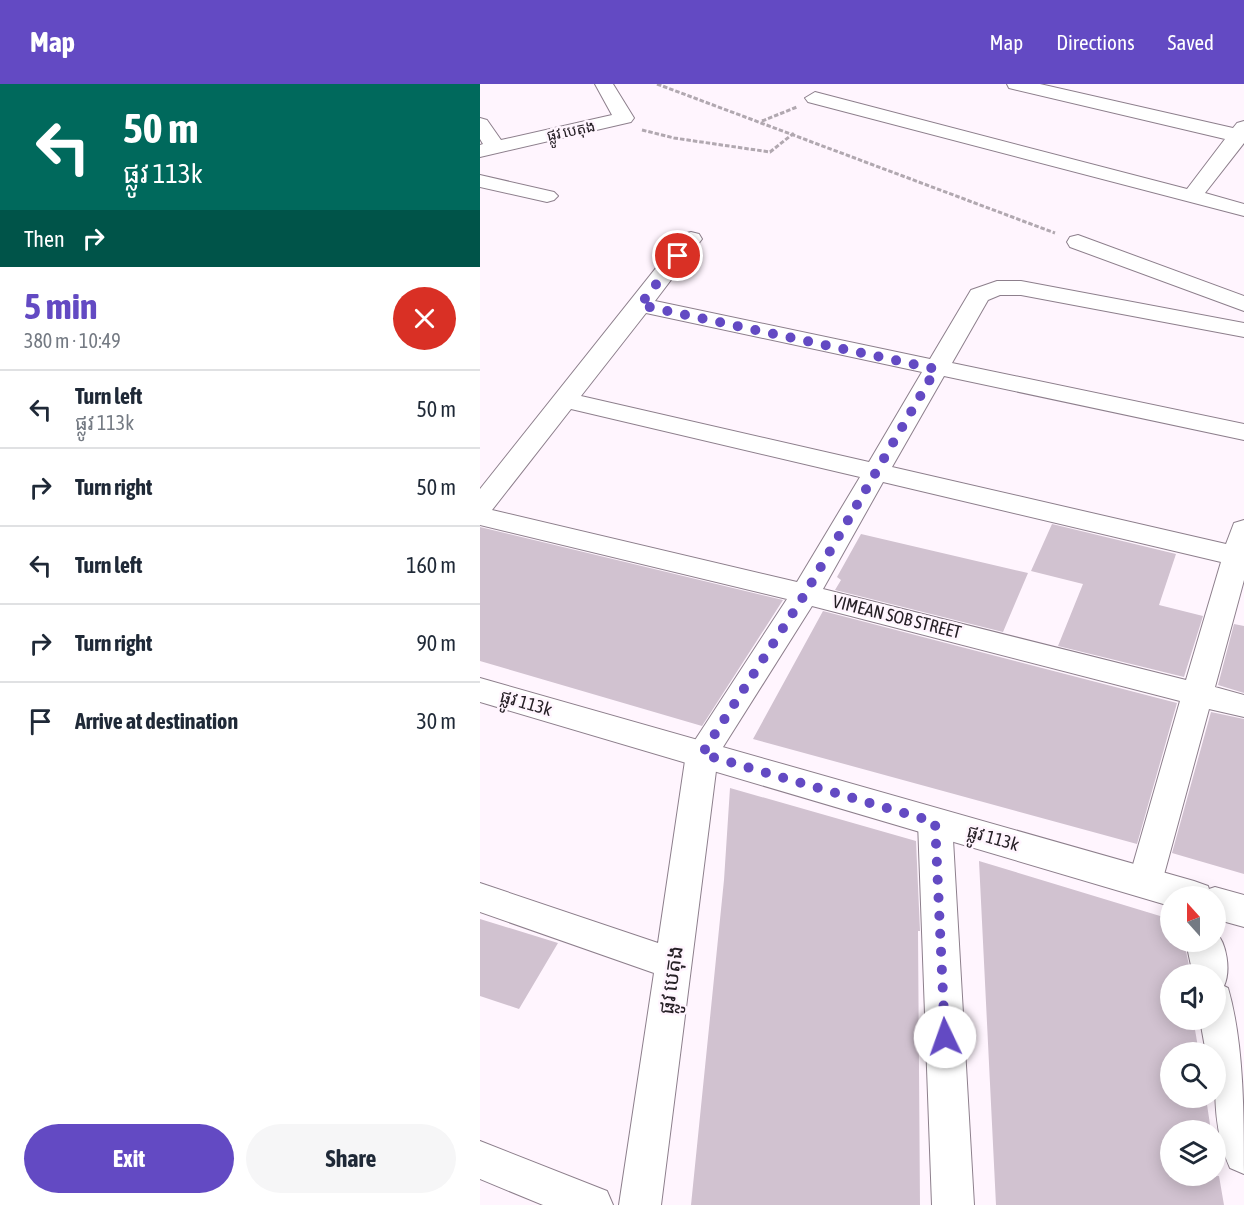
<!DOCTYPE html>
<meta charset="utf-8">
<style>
body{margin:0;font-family:"Asap Condensed","Noto Sans Khmer",sans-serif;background:#f6f6f7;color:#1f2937;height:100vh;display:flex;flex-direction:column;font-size:22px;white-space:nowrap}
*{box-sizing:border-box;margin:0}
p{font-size:20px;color:#747a83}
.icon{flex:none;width:33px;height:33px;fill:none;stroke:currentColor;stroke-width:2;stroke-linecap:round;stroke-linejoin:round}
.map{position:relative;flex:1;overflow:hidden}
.drawer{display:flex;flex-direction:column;background:#fff;width:480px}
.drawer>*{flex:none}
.hud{background:#00695c;color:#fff;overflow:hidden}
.needle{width:39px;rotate:339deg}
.buttons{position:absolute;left:680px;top:802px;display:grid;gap:12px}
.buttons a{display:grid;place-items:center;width:66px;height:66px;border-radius:50%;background:#fff;box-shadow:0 3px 15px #0003;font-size:30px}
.pin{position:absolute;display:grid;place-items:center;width:51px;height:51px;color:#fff;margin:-26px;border:3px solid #fff;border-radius:50%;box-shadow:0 2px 6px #0007}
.me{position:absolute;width:66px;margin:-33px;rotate:357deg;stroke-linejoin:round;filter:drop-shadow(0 0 4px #0008)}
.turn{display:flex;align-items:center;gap:21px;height:126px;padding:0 24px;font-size:27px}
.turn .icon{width:78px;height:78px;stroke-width:2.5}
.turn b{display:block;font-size:42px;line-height:51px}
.then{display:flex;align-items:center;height:57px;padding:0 24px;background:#0003;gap:12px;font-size:22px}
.round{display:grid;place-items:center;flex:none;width:63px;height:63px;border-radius:32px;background:#f6f6f7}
.head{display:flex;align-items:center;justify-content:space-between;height:102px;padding:0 24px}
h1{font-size:36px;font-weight:700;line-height:45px;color:#634ac3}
.primary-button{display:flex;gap:12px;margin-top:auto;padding:12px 24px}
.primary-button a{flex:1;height:69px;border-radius:36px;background:#634ac3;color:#fff;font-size:24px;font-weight:700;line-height:69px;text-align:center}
.primary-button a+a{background:#f6f6f7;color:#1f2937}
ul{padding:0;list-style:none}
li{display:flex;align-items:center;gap:18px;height:78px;padding:0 24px;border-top:2px solid #e0e1e3}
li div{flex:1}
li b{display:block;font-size:22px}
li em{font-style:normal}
header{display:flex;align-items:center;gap:36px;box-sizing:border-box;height:84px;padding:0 30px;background:#634ac3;color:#fff}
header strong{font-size:28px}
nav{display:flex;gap:33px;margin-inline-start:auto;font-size:21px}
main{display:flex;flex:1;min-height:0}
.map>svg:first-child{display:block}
.building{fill:#d1c2d0}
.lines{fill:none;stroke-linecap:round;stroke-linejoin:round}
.street-casing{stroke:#8d7f8c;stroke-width:2}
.secondary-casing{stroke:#8d7f8c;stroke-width:2}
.path{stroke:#b1a8b0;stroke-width:3;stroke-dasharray:4.5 2;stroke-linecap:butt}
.street{fill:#fff;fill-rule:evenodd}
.secondary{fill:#fff;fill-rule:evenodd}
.route{stroke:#634ac3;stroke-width:10;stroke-dasharray:0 18}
.labels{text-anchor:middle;stroke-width:5;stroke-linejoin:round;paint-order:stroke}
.far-street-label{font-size:15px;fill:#262026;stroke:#fff5fe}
.street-label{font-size:18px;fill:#262026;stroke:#fff5fe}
.near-street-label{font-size:21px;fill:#262026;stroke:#fff5fe}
</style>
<header>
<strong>Map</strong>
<nav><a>Map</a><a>Directions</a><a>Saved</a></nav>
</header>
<main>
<section class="drawer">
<div class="hud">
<div class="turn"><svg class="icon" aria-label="left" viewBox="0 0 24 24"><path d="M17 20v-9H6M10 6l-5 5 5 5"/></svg><div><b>50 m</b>ផ្លូវ 113k</div></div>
<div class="then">Then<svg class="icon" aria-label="right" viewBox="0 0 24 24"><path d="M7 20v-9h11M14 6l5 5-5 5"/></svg></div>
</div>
<div class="head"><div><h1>5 min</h1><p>380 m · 10:49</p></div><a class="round" style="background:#d93025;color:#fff"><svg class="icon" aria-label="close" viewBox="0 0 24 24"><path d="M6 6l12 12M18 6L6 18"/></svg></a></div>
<ul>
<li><svg class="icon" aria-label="left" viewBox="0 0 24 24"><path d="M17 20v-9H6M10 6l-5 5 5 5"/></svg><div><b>Turn left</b><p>ផ្លូវ 113k</p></div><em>50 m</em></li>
<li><svg class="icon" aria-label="right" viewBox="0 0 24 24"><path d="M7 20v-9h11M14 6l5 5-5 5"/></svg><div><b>Turn right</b></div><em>50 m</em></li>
<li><svg class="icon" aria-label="left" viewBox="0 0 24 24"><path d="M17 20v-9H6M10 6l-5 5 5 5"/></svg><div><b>Turn left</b></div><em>160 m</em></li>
<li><svg class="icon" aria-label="right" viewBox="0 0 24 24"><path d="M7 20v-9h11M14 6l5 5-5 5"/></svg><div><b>Turn right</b></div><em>90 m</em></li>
<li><svg class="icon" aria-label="arrive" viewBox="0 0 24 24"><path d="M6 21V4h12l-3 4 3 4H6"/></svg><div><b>Arrive at destination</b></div><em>30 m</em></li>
</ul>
<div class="primary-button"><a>Exit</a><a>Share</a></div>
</section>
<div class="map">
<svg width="764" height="1121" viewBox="0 0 764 1121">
<rect width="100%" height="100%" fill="#fff5fe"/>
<!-- building -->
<path class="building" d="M572 440 696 470 679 521 723 532 704 593 578 562 603 500 551 487Z
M0 443 303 516 222 642 0 577Z
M381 450 548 489 523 548 355 506 361 496 357 493Z
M343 527 697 619 657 760 273 655Z
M754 540 764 542V609L738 601Z
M731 628 764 635V790L692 769Z
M250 704 436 757 440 847H438L440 1121H211L244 796Z
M499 777 690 835V858H704L711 891H690V936L714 940 719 969H690V1014H726L731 1047H690V1092H739L744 1121H516Z
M0 835 78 859 39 925 0 912Z"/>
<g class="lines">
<!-- street casing -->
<g class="street-casing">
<path id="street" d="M115 0H133L154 34 151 38 0 73V61L3 60 0 55V34L7 36 21 56 132 31Z
M527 0H560L753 44 757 39 764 37V59L725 109 764 120V132L328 18 325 14 335 8 707 105 745 55 529 4Z
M0 91 74 108 78 112 74 116 67 118 0 103Z
M211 148 219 150 222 155 175 217 450 275 491 206 517 197H541L764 239V253L541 211H520L508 216 472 279 764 340V356L464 292 412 383 746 460 754 439 764 436V496L735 603 764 611V633L729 625 682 798 677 808 665 812 653 808 648 798 700 617 332 522 238 671 181 1121H139L174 889 0 828V799L178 859 206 670 307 515 0 441V405L203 150ZM166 229 442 288 389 378 101 312ZM91 325 380 393 317 498 12 426ZM403 398 741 478 706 596 343 505Z
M598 151 764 212V227L590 163 587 158 590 153Z
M455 725 467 729 472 738 494 1121H452L438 738 443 729Z
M735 847C747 859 751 887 744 902L748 904C764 959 764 1031 764 1090L750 1084C733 1047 735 1008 735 969H726L720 936H735V891H713L706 858H735Z
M0 1057 127 1107 133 1121H63L0 1095Z"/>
</g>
<!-- secondary casing -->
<g class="secondary-casing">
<path id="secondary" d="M0 594 714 797 728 802 729 805 735 803 764 811V843L735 835V813H690V822L0 618Z"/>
</g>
<!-- path -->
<path class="path" d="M177 0 575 149
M282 37 317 23
M162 46 194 54 290 68 314 49"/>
<!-- street -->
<use href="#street" class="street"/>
<!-- secondary -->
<use href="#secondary" class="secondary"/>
</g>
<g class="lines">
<!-- route -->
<path class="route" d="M198 172 160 221 456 285 325 510 222 670 455 738 465 953"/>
</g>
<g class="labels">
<!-- far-street labels -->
<g class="far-street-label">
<text transform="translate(91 47) rotate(-12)" y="5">ផ្លូវ បេតុង</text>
</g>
<!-- street labels -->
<g class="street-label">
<text transform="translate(417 533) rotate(14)" y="6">VIMEAN SOB STREET</text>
<text transform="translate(46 619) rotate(16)" y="6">ផ្លូវ 113k</text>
<text transform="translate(513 754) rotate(16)" y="6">ផ្លូវ 113k</text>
</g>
<!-- near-street labels -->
<g class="near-street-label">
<text transform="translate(191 896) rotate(-82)" y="7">ផ្លូវ បេតុង</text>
</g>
</g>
</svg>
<div class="buttons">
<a><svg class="needle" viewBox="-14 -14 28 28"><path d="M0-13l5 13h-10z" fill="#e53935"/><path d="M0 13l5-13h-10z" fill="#747a83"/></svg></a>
<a><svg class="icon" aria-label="sound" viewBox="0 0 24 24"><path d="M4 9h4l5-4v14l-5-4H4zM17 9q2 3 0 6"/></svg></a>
<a><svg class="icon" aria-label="search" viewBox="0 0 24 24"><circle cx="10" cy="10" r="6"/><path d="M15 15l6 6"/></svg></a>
<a><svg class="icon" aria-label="layers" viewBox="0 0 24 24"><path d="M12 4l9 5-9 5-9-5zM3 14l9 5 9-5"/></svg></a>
</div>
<div class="pin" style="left:198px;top:172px;background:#d93025"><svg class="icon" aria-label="arrive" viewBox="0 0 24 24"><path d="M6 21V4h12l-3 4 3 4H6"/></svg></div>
<svg class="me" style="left:465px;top:953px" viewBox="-20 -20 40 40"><circle r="19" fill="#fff"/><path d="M0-13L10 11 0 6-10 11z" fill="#634ac3"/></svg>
</div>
</main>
